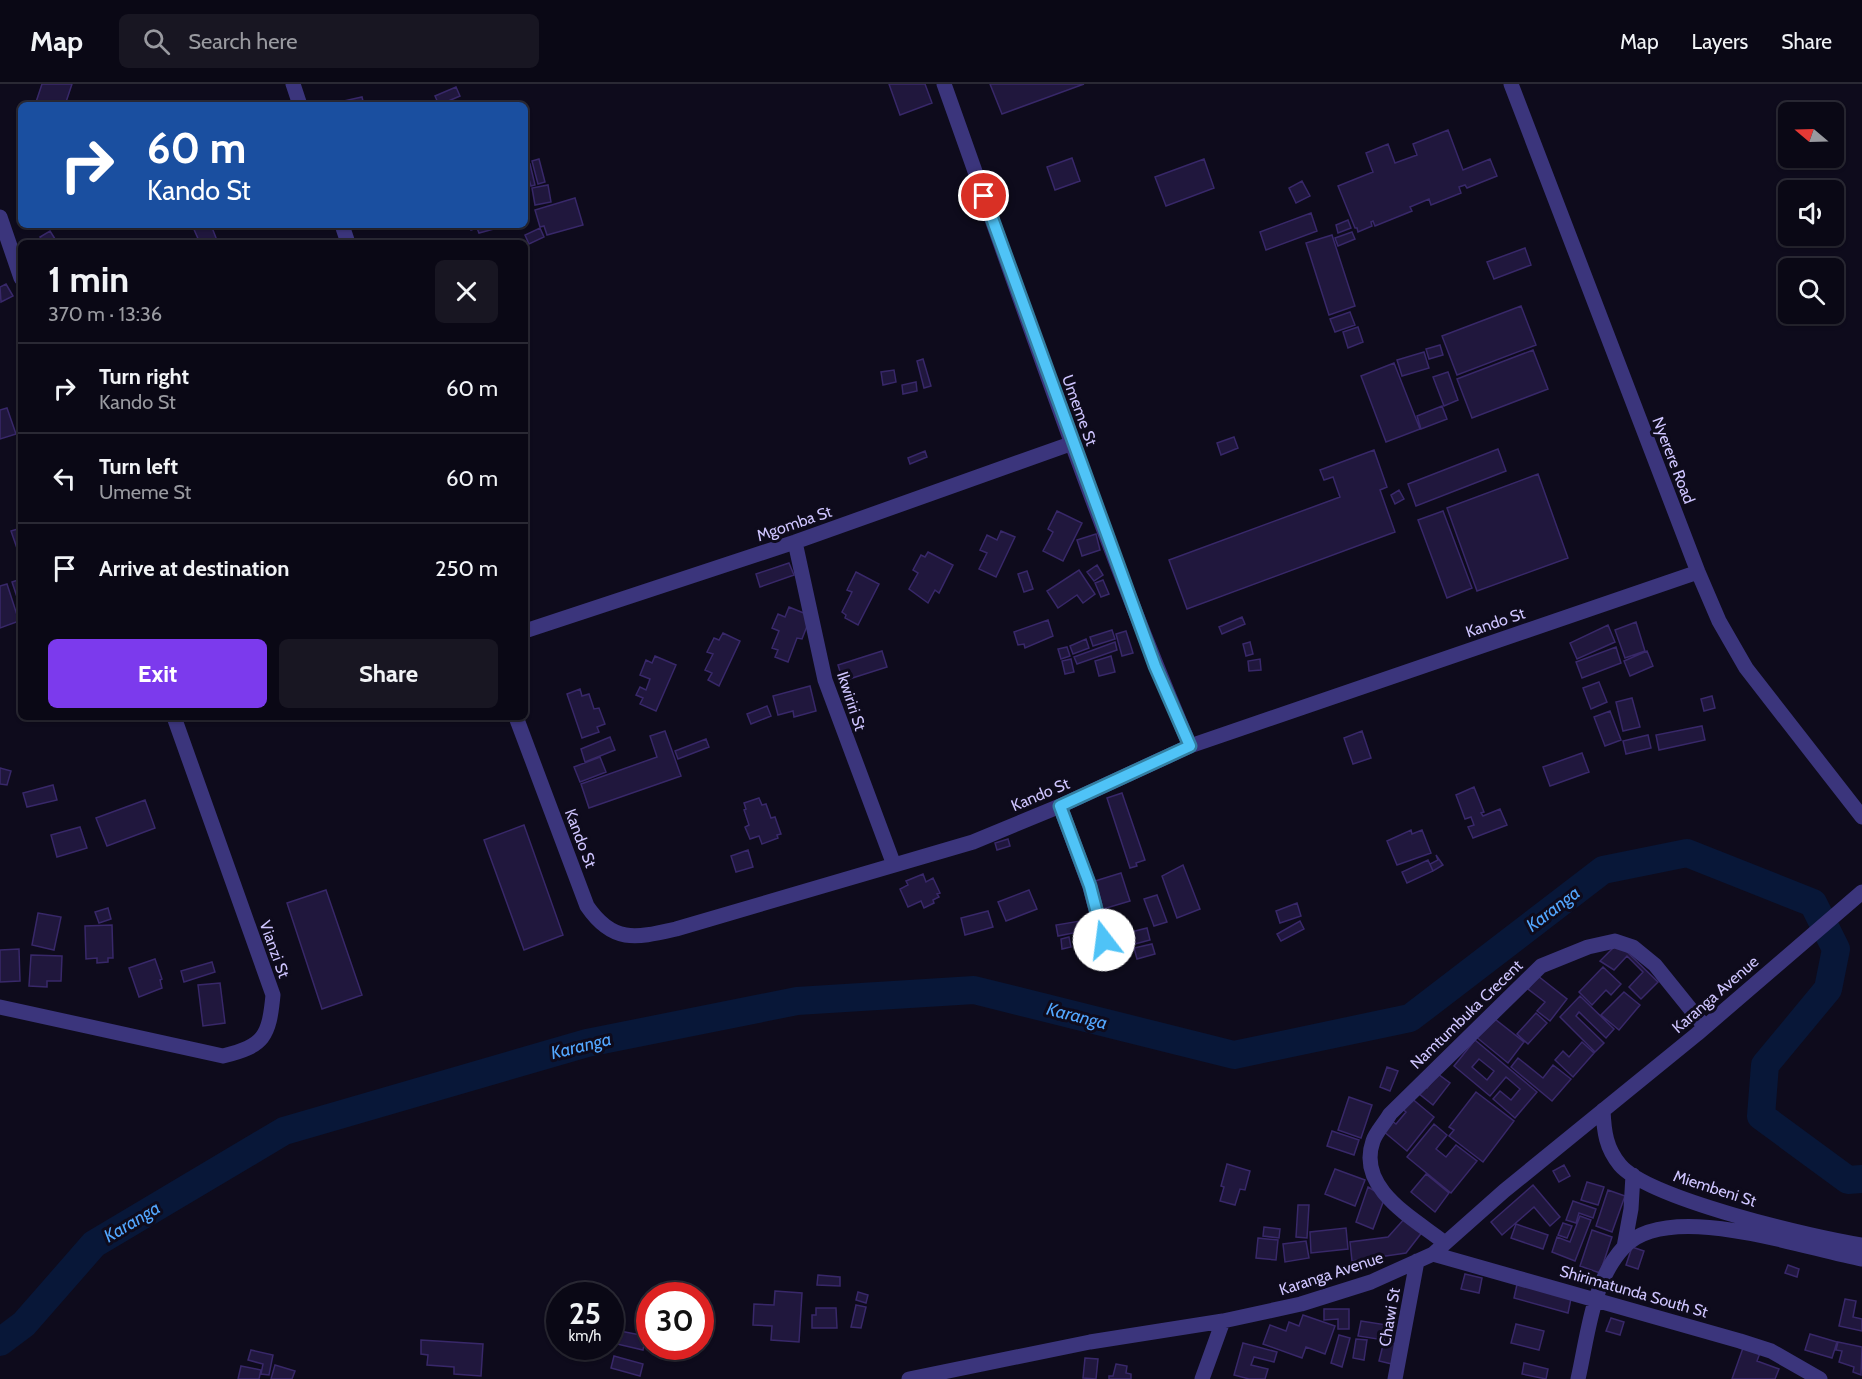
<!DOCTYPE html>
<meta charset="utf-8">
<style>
body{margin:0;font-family:Cabin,sans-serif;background:#181622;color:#f1f3f6;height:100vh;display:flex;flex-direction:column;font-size:22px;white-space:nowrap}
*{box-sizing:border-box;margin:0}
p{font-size:20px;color:#999aa0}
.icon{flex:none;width:33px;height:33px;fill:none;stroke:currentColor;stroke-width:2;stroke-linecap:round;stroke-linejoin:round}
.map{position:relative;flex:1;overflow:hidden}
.sheet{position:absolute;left:18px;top:156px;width:510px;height:480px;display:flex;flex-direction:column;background:#0a0815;border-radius:9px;box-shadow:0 2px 4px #0004,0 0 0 2px #2a2934}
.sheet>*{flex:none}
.top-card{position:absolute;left:18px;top:18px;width:510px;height:126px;border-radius:9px;box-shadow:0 2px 4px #0004,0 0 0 2px #2a2934;background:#1a4fa0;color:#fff;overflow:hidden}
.needle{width:39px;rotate:289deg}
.buttons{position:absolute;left:1778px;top:18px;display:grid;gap:12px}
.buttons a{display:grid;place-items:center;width:66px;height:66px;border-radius:9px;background:#0a0815;box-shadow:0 2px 4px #0004,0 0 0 2px #2a2934;font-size:30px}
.speed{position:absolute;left:546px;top:1198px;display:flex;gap:12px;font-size:30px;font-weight:700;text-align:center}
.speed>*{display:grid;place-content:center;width:78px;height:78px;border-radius:50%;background:#0a0815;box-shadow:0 2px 4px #0004,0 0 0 2px #2a2934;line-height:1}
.speed small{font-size:15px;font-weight:400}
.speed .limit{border:9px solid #d22;background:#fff;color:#111}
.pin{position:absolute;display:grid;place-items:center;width:51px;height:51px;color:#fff;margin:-26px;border:3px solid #fff;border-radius:50%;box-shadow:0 2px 6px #0007}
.me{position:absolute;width:66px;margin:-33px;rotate:345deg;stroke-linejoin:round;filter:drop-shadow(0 0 4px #0008)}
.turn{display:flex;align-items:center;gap:21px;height:126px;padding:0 30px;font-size:27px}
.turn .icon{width:78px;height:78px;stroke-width:2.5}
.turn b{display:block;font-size:42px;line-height:51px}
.round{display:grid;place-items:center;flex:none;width:63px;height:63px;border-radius:9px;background:#181622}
.summary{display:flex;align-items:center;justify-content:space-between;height:102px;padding:0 30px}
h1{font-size:36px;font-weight:700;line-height:45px}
.button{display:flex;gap:12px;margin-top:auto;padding:12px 30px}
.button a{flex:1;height:69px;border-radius:9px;background:#7c3aed;color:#fff;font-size:24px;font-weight:700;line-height:69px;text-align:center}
.button a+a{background:#181622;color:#f1f3f6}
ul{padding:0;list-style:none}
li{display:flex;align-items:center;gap:18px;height:90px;padding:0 30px;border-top:2px solid #2a2934}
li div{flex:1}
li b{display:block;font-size:22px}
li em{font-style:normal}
header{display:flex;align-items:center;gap:36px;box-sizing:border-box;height:84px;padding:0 30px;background:#0a0815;border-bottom:2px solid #2a2934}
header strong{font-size:28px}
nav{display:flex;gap:33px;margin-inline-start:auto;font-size:21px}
.search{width:420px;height:54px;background:#181622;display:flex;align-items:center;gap:15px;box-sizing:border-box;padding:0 21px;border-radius:9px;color:#999aa0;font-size:22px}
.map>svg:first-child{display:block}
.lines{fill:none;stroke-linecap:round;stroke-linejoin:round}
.river{stroke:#081738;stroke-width:28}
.building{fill:#20173d;stroke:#382869;stroke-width:1.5;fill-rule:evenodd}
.minor{stroke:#3b357c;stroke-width:15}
.route-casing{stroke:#337fa1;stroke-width:15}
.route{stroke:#4fc3f7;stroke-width:10}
.labels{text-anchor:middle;stroke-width:6;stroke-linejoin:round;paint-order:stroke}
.street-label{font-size:16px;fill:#cfc5ff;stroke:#0e0b1c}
.water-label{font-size:18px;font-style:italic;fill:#53a7ff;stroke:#0e0b1c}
</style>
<header>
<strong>Map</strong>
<div class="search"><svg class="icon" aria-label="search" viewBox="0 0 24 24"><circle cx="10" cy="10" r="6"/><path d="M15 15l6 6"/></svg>Search here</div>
<nav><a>Map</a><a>Layers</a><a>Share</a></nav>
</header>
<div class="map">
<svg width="1862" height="1295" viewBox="0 0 1862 1295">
<rect width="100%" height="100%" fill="#0e0b1c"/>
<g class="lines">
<!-- river -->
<path class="river" d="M0 1258 24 1240 94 1160 284 1047 587 959 797 917 974 906 1234 971 1410 934 1603 786 1687 769 1813 819 1836 865 1828 905 1765 981 1761 1032 1848 1096 1862 1095"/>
</g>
<!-- building -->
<path class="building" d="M42 0H72L65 21H35Z
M889 0H925L932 19 900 31Z
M990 0H1084L1002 30Z
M456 3 460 12 439 21 435 12Z
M362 13 364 21H339V18Z
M1448 46 1463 86 1490 75 1497 92 1467 104 1465 101 1459 103 1461 109 1431 121 1429 115 1410 123 1412 127 1375 142 1373 137 1371 138 1372 142 1358 148 1357 144H1355L1338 102 1373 88 1366 69 1388 60 1395 79 1417 71 1413 60Z
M1072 74 1080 97 1055 106 1047 83Z
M539 75 545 98 538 100 532 77Z
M1204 75 1214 104 1166 122 1155 93Z
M530 80 535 101 531 102 525 81Z
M1302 97 1310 112 1296 119 1289 104Z
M548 101 551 118 535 121 532 104Z
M575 114 583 141 547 151 544 142 540 143 535 126Z
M1311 129 1317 147 1266 166 1260 148Z
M1348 136 1351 144 1338 149 1336 141Z
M192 141H211L218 159H200Z
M464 141H493L494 145 479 149 477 144 471 146 469 141Z
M540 144 544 153 529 160 525 151Z
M50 147 57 158 44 159 40 153Z
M1352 148 1355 155 1338 162 1335 154Z
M1332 151 1355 222 1329 231 1306 159Z
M1525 164 1531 181 1494 195 1487 178Z
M6 200 13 212 1 218 0 203Z
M1521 222 1536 261 1457 291 1442 252Z
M1350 228 1355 241 1335 248 1330 235Z
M1358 243 1363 258 1348 264 1343 248Z
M1440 261 1443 271 1429 275 1426 265Z
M1533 266 1548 305 1472 334 1457 295Z
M1424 268 1429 284 1402 292 1397 276Z
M923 275 931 302 924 304 917 277Z
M1394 279 1420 345 1386 358 1361 292Z
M894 286 896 298 883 301 881 288Z
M1448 288 1458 316 1444 322 1433 293Z
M916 298 917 307 903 310 902 301Z
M1442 322 1447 335 1421 345 1417 332Z
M7 324 16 350 0 355V326Z
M1234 353 1238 364 1221 371 1217 359Z
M1498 365 1506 387 1416 422 1408 400Z
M1374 366 1387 403 1380 406 1395 448 1187 525 1169 476 1340 413 1333 393 1324 396 1320 386Z
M925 367 927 373 910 380 908 374Z
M1538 390 1568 474 1477 507 1447 424Z
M1399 406 1404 415 1395 420 1391 411Z
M1057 427 1082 439 1063 477 1043 467 1053 448 1048 445Z
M1443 427 1472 504 1447 514 1418 436Z
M21 444V473H20L11 447Z
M1001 447 1015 453 996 493 979 485 987 469 980 466 987 451 997 456Z
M1096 450 1100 466 1082 472 1077 456Z
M928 468 953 481 939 509 935 506 928 519 909 505 918 489 913 486 921 471 925 473Z
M789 479 794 491 760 503 756 490Z
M1097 481 1103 491 1094 497 1087 488Z
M1079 486 1095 510 1083 519 1077 511 1058 524 1047 507Z
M1027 487 1033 505 1024 508 1018 490Z
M856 488 879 500 858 541 845 534 846 531 842 528 852 508 847 506Z
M21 495V525L12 498Z
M1103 496 1109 510 1101 513 1095 499Z
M7 500 19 537 0 544V502Z
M789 523 811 532 802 555 797 554 788 578 775 573 778 566 772 564 779 547 772 544 778 530 785 533Z
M1242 533 1245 540 1222 550 1219 543Z
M1048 536 1053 552 1025 564 1024 560 1018 561 1014 548Z
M1636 538 1645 567 1625 574 1615 546Z
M1608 541 1615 558 1577 575 1570 559Z
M1112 546 1115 555 1093 562 1090 553Z
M1126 547 1133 569 1122 572 1116 550Z
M723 549 740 557 719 602 708 596 712 589 705 586 713 570 707 568 714 554 719 556Z
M1086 555 1089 564 1073 570 1070 562Z
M1115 558 1117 566 1077 580 1074 573Z
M1250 558 1253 570 1246 572 1243 560Z
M1067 563 1070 572 1061 575 1058 565Z
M1616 563 1621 579 1582 594 1576 578Z
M882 567 887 583 843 597 838 581Z
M1647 567 1653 582 1630 592 1624 577Z
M655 572 676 581 656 627 640 620 643 614 636 611 640 603 646 606 650 595 640 591 646 576 652 579Z
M1111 572 1115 588 1099 592 1095 577Z
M1071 575 1074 588 1065 590 1062 577Z
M1260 575 1261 586 1249 587 1248 577Z
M1599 598 1607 618 1591 625 1583 604Z
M810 602 816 627 794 633 793 627 778 631 773 612Z
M580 605 582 612 589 610 594 625 599 624 605 640 597 643 599 648 582 654 567 610Z
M1712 612 1715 624 1704 627 1701 615Z
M1632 614 1640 643 1623 647 1616 618Z
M767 622 771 632 751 640 747 630Z
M1610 627 1621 656 1605 662 1594 633Z
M1702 642 1705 656 1659 666 1656 651Z
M665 647 681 692 589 724 581 700 657 673 650 652Z
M1362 647 1371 674 1353 680 1344 654Z
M1648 651 1651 664 1626 670 1623 657Z
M610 653 615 666 585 678 581 665Z
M706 655 709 663 678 675 675 667Z
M1582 669 1589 688 1550 702 1543 683Z
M600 673 606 688 580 698 574 683Z
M0 684 11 687 7 701 0 700Z
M53 701 57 716 27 723 23 709Z
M1474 703 1484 728 1481 729 1483 732 1500 725 1507 741 1473 754 1468 743 1474 741 1471 733 1465 735 1456 711Z
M1122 709 1145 776 1136 779 1137 782 1130 784 1107 714Z
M759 714 762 721 766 720 771 734 775 733 781 750 777 751 778 754 762 760 759 752 750 755 745 743 749 741 744 726 746 725 744 719Z
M145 716 155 744 107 762 96 734Z
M524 741 563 851 524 866 484 756Z
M80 743 87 764 57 773 51 751Z
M1411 746 1412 750 1422 746 1431 769 1397 781 1387 757Z
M1008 755 1010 762 997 766 995 759Z
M748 766 753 783 736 788 731 772Z
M1436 771 1443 781 1433 787 1430 780 1438 776Z
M1428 776 1433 787 1407 799 1402 788Z
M1183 781 1200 825 1177 834 1162 792Z
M1121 789 1130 817 1103 825 1095 797Z
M923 790 926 798 933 794 940 809 937 810 939 813 933 816 934 819 924 824 921 817 908 823 900 805 908 801 906 797Z
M326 806 362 911 322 925 287 819Z
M1029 806 1037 825 1006 837 998 818Z
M1157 811 1167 838 1154 842 1144 815Z
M1297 819 1301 832 1280 839 1276 827Z
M108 824 111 835 99 839 95 828Z
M988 827 993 843 965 851 961 834Z
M38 829 61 833 54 866 32 861Z
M1092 835 1093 845 1058 852 1056 841Z
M1300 837 1304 845 1281 857 1277 850Z
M112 841 113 874H108V878L97 879V874L86 875 85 842Z
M1147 844 1150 856 1131 861 1127 849Z
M1069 853 1071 863 1062 865 1061 855Z
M1618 859 1658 898 1641 915 1629 903 1643 888 1627 872 1614 886 1600 877Z
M1152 860 1155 870 1137 875 1134 864Z
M19 865 20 897 0 898V866Z
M31 871 62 872 61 897H47V903L29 902Z
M155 875 162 895 160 896 162 904 139 913 129 884Z
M212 878 215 888 184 898 181 887Z
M1603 883 1621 900 1611 911 1606 906 1592 921 1579 908Z
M1538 892 1567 915 1550 937 1537 927 1545 918 1528 905Z
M220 899 225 939 203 942 198 901Z
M1624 908 1640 921 1619 946 1601 931Z
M1580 912 1614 945 1606 954 1579 928 1576 932 1604 959 1595 968 1560 933Z
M1536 929 1547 939 1528 960 1517 950Z
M1491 932 1524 958 1508 979 1475 952Z
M1475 956 1537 1008 1515 1034 1493 1015 1500 1007 1511 1016 1520 1005 1506 993 1490 1012 1454 982ZM1479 975 1494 987 1487 996 1472 983Z
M1582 958 1594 969 1573 993 1555 976 1563 967 1569 973Z
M1518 974 1543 994 1553 981 1571 995 1552 1017 1511 983Z
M1387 983 1398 987 1390 1007 1380 1003Z
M1438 990 1450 999 1433 1021 1418 1009 1423 1001 1427 1004Z
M1476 1008 1514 1037 1483 1078 1449 1052 1454 1046 1449 1043Z
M1349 1013 1372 1021 1361 1054 1338 1046Z
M1410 1013 1434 1033 1407 1067 1383 1047 1392 1037 1396 1040 1406 1028 1401 1024Z
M1434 1040 1447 1051 1436 1065 1446 1073 1456 1061 1477 1077 1451 1109 1407 1073Z
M1332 1047 1359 1056 1354 1071 1327 1062Z
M1227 1080 1250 1087 1245 1106 1240 1105 1235 1121 1220 1117 1224 1103 1221 1102Z
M1564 1081 1570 1092 1559 1098 1553 1087Z
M1335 1085 1365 1096 1355 1122 1325 1110Z
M1426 1090 1449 1109 1435 1128 1411 1108Z
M1587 1098 1604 1103 1598 1121 1581 1116Z
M1533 1101 1560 1133 1550 1142 1534 1123 1502 1151 1491 1138Z
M1368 1103 1385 1113 1373 1145 1356 1138Z
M1608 1106 1625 1112 1612 1148 1596 1142Z
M1573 1117 1596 1125 1593 1134 1579 1129 1576 1139 1566 1136Z
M1298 1121H1309L1307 1154 1296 1153Z
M1580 1132 1591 1136 1575 1177 1552 1168 1557 1153 1570 1158Z
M1406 1133 1423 1147 1406 1169 1352 1177 1350 1158 1388 1153Z
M1563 1139 1572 1142 1567 1154 1558 1151Z
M1516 1140 1548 1151 1543 1165 1511 1154Z
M1264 1143 1280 1145 1279 1154 1263 1152Z
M1346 1144 1348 1165 1311 1169 1310 1148Z
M1592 1146 1612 1153 1600 1189 1580 1182Z
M1258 1154 1278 1156 1276 1176 1256 1174Z
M1306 1157 1309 1174 1285 1178 1283 1160Z
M1632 1163 1644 1167 1638 1185 1626 1181Z
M1788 1181 1799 1185 1797 1193 1785 1189Z
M1465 1190 1482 1194 1479 1209 1461 1205Z
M818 1191 840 1193V1202L817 1201Z
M1518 1196 1572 1210 1568 1229 1514 1214Z
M667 1205H682V1212H667Z
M775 1207 802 1209 799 1258 771 1256 772 1242 753 1241 754 1220 774 1221Z
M858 1208 868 1211 866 1219 856 1216Z
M1845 1215 1856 1217 1853 1233 1862 1235V1247L1839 1242Z
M856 1221 866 1223 861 1244 851 1243Z
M816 1224H836L837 1244H812V1231H816Z
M1324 1225H1349V1245H1338V1235L1324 1236Z
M1303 1231 1335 1242 1325 1270 1306 1263 1302 1274 1263 1260 1270 1241 1286 1247 1289 1238 1299 1242Z
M1611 1234 1624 1238 1620 1251 1606 1247Z
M1361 1237 1387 1241 1384 1256 1358 1252Z
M1516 1240 1544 1247 1539 1266 1511 1259Z
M620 1247 646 1252 643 1266 617 1260Z
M1810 1250 1837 1258 1832 1274 1805 1266Z
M1339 1251 1350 1254 1342 1283 1331 1279Z
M1356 1255 1367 1256 1364 1276 1353 1274Z
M421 1256 483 1260 481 1292 454 1290V1283L427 1281 428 1271 421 1270Z
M1384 1257 1396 1260 1392 1280 1379 1277Z
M1838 1258 1862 1263 1861 1291 1853 1288 1854 1283 1839 1278 1842 1267 1836 1266Z
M1243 1259 1277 1268 1274 1278 1254 1273 1251 1281 1268 1285 1265 1295H1249L1234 1291Z
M1743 1264 1760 1269 1757 1277 1779 1285 1775 1295H1732Z
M251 1266 273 1271 269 1291 261 1290 263 1280 248 1276Z
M614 1272 643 1280 640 1292 611 1284Z
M1085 1274 1098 1275 1096 1295 1083 1294Z
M1524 1279 1548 1285 1546 1295 1522 1290Z
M1116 1280 1127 1282 1126 1289 1131 1290V1295H1109V1292H1113Z
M275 1281 295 1287 292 1295H271Z
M241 1282 261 1286 259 1295H238Z"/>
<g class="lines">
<!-- minor -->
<path class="minor" d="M293 0 300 21
M944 0C1023 221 1098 446 1190 662
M1511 0 1698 488 1719 537 1746 584 1862 733
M0 133 21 194
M342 141 348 159
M795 458 825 596 894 781
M525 547 795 458 1073 359
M516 633 587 822C613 860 636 854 676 845L973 758 1060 722 1190 662 1698 488
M1060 722 1090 803 1104 856
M0 923 223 972C264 962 269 953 273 911L174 633
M1603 1026C1604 1048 1606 1064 1620 1081 1649 1115 1815 1154 1862 1161
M1445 1159C1415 1135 1356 1105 1373 1057 1376 1048 1385 1039 1390 1030L1541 882 1588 863 1615 857 1633 863 1655 881 1705 943
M1624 1163 1631 1125 1633 1091
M1433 1170 1740 1257 1771 1267 1820 1295
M909 1295 1090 1258 1223 1237 1301 1220 1371 1198 1433 1170 1504 1107 1697 950 1862 808
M1202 1295 1223 1237
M1395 1295 1417 1177
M1578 1295C1588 1251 1592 1197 1624 1163 1669 1115 1805 1165 1862 1175"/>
</g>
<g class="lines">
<!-- route casing -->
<g class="route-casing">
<path id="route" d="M984 112 1155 582 1190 662 1060 722 1090 802 1104 856"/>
</g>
<!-- route -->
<use href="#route" class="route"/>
</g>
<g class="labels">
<!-- street labels -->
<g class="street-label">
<text transform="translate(1080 326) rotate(70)" y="6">Umeme St</text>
<text transform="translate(1674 376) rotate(69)" y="6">Nyerere Road</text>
<text transform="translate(794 439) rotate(-19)" y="6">Mgomba St</text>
<text transform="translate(1495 538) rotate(-19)" y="6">Kando St</text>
<text transform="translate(852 617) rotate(72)" y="6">Ikwiriri St</text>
<text transform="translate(1040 710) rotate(-23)" y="6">Kando St</text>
<text transform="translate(581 754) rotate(69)" y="6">Kando St</text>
<text transform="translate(275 865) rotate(70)" y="6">Vianzi St</text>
<text transform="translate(1715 910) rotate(-41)" y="6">Karanga Avenue</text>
<text transform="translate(1466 930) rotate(-44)" y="6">Namtumbuka Crecent</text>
<text transform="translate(1715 1104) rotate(18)" y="6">Miembeni St</text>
<text transform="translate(1331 1189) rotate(-18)" y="6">Karanga Avenue</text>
<text transform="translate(1634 1207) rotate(16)" y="6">Shirimatunda South St</text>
<text transform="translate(1389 1233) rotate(-80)" y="6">Chawi St</text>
</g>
<!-- water labels -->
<g class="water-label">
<text transform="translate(1553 825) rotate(-37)" y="6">Karanga</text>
<text transform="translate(1077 932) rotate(14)" y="6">Karanga</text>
<text transform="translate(581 962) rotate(-14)" y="6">Karanga</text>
<text transform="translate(132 1138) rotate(-31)" y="6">Karanga</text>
</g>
</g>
</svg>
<div class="buttons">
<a><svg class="needle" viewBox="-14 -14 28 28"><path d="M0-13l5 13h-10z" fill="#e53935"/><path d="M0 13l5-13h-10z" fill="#999aa0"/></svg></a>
<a><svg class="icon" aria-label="sound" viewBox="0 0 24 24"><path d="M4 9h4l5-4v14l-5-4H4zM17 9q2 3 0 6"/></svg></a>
<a><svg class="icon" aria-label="search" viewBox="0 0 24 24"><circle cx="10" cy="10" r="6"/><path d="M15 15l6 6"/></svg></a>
</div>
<div class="speed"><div>25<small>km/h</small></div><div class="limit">30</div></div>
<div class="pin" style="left:984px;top:112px;background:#d93025"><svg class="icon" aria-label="arrive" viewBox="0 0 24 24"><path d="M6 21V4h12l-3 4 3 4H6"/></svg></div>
<svg class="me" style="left:1104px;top:856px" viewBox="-20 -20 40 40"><circle r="19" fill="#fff"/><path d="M0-13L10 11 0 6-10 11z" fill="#4fc3f7"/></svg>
<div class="top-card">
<div class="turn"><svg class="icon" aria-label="right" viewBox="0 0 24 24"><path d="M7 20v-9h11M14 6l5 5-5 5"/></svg><div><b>60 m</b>Kando St</div></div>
</div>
<section class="sheet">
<div class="summary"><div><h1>1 min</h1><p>370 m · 13:36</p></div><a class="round"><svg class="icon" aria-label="close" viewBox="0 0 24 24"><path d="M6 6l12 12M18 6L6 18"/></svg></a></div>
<ul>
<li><svg class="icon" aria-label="right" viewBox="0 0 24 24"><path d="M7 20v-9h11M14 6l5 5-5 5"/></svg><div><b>Turn right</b><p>Kando St</p></div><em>60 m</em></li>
<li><svg class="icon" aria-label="left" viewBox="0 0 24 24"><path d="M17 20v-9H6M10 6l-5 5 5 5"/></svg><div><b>Turn left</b><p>Umeme St</p></div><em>60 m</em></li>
<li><svg class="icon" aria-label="arrive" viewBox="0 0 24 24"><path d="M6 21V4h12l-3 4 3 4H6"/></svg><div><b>Arrive at destination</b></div><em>250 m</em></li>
</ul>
<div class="button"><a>Exit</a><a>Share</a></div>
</section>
</div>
